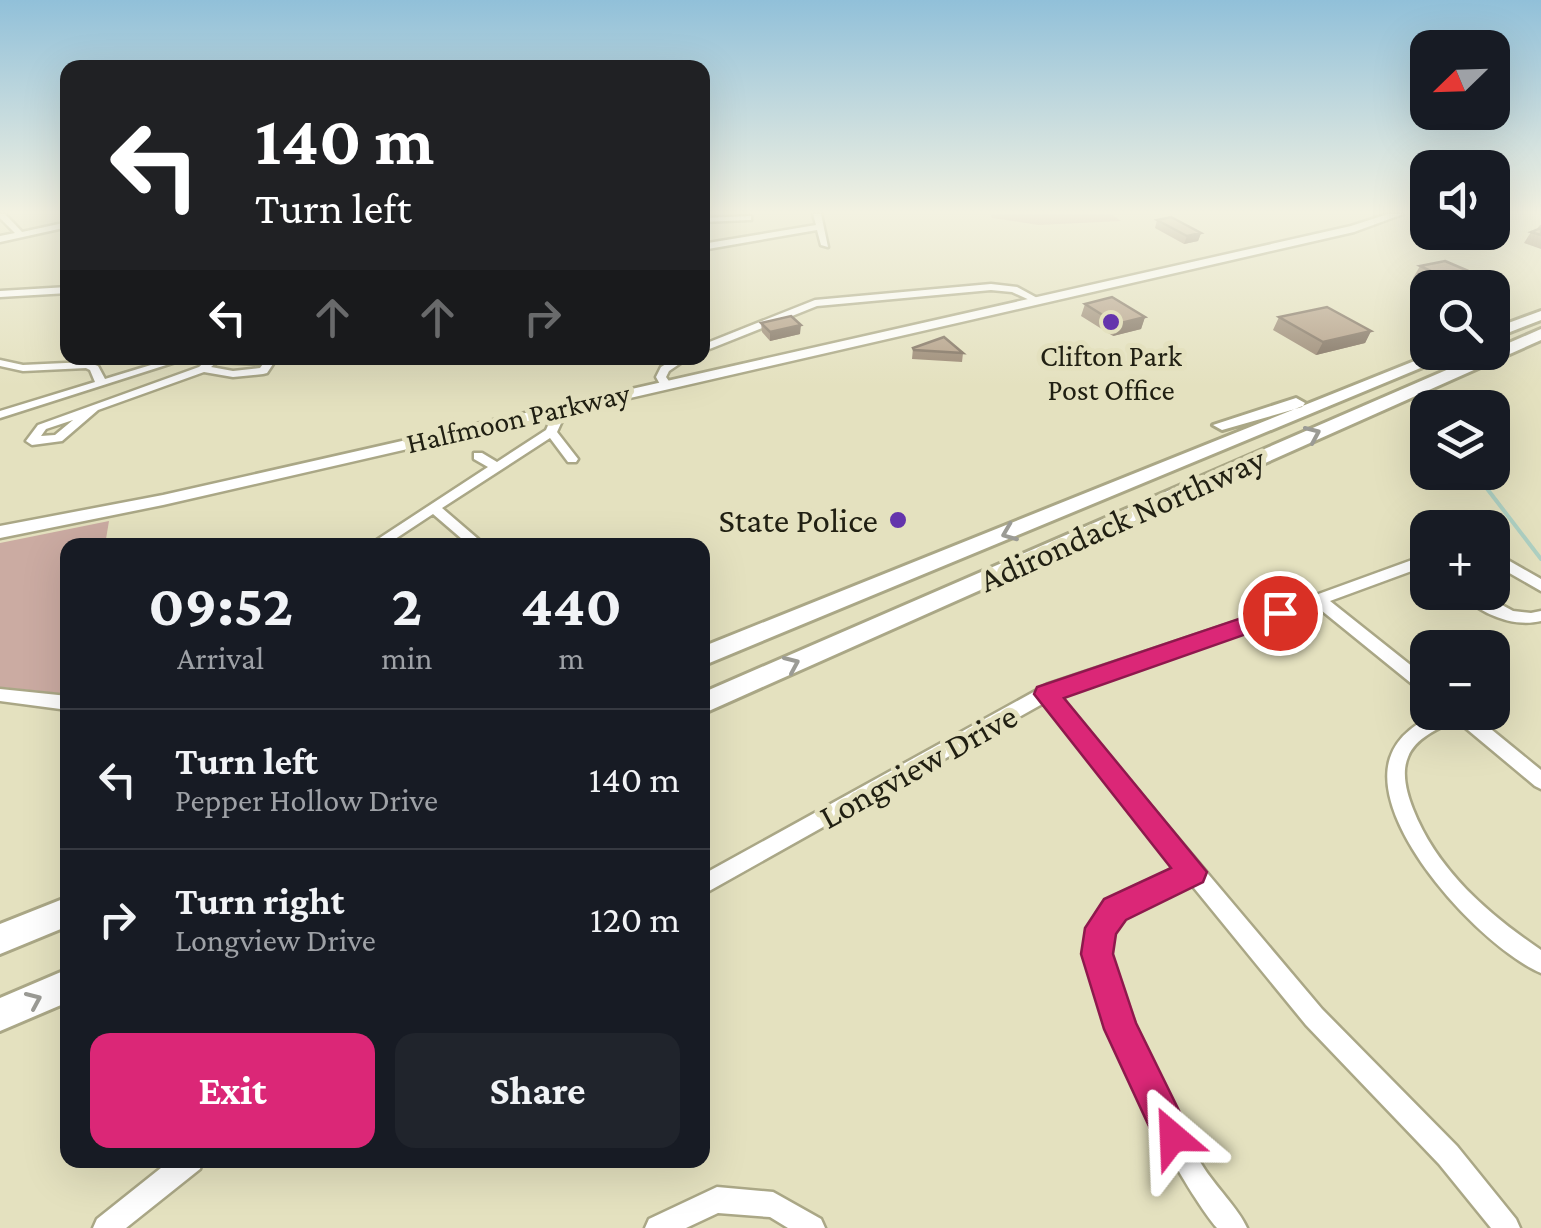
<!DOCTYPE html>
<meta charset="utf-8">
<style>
body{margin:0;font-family:"Crimson Pro",serif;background:#20242c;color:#f1f3f6;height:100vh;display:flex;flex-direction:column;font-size:38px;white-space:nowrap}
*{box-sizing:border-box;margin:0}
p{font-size:32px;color:#9ea1a6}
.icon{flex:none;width:55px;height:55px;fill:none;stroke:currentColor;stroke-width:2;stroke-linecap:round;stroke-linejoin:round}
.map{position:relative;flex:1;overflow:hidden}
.drawer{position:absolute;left:60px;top:538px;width:650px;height:630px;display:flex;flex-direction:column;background:#171b24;border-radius:20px;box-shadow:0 10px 40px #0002}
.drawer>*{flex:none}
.banner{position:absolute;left:60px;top:60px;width:650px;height:305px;border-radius:20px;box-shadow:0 10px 40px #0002;background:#202124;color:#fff;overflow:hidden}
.needle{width:65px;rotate:247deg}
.fabs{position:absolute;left:1410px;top:30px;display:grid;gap:20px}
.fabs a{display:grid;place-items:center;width:100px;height:100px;border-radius:20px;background:#171b24;box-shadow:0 10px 40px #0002;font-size:50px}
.pin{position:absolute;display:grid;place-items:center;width:85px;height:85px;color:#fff;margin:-42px;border:5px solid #fff;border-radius:50%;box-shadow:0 2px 10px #0007}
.me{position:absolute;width:110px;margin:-55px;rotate:334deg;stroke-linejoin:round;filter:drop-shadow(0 0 8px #0008)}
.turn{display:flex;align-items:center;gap:35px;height:210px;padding:0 30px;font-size:45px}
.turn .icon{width:130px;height:130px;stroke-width:2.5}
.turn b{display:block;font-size:70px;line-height:85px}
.lanes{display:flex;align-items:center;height:95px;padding:0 30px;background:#0003;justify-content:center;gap:50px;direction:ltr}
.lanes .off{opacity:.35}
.eta{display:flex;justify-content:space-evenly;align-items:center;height:170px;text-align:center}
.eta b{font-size:60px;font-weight:700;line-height:70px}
.cta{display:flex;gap:20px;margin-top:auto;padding:20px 30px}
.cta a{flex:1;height:115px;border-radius:20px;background:#db2777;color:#fff;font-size:40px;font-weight:700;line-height:115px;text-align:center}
.cta a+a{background:#20242c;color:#f1f3f6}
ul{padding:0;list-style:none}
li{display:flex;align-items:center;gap:30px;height:140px;padding:0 30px;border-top:2px solid #363941}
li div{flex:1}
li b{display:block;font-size:38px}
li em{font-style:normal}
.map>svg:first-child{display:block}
.green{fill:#cbaba2}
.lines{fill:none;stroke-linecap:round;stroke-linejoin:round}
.stream-far1{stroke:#afd1c3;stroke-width:2.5}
.stream{stroke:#afd1c3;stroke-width:4}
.minor-casing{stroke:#aaa786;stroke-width:5}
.major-casing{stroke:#aaa786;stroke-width:5}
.highway-casing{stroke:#aaa786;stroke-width:6}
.minor{fill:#fff;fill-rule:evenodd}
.major{fill:#fff;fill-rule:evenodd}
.highway{fill:#fff;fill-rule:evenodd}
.wall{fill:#998773}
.shaded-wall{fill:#7d6e5e}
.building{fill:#b29d86;stroke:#7d6e5e;stroke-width:2.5}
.oneway{stroke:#9b9b95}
.route{fill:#db2777;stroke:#8e194d;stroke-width:2.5}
.poi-dot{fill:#6434ac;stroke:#e4e1bf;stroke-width:4}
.labels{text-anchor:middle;stroke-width:10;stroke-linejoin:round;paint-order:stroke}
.far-poi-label{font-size:30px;fill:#212013;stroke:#e4e1bf}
.far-street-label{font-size:30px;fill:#212013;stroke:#e4e1bf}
.street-label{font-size:35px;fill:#212013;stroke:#e4e1bf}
.poi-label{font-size:35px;fill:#212013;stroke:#e4e1bf;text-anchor:end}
</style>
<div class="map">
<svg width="1541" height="1228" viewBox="0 0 1541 1228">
<rect width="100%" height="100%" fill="#e4e1bf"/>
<!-- green -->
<path class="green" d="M991 214H1111L1121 221 1039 225 992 218Z
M109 521 105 545H68L67 694 0 687V543Z"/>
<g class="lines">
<!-- stream-far1 -->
<path class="stream-far1" d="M1412 448 1428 453
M1474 472 1487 488"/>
<!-- stream -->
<path class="stream" d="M1485 486 1541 559"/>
<!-- minor casing -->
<g class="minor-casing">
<path id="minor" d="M0 214H5L22 232 68 222V227L0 242V236L15 233 0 218Z
M813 214H821L828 247 821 245 817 230 702 250V244L816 225Z
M751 216V220H748L702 222V218Z
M991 284 1017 287 1039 299 1034 302 1012 292 991 290 817 306 702 352V345L815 300Z
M68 287V293L0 297V291Z
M174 358H188L0 418V411L95 382 90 370 86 368 23 371 0 366V360L23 365 87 362 98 366 105 379Z
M209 358H267L271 359 273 364 267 373 263 374 233 377 204 372 98 410 62 441 32 445 26 441 38 425 199 367ZM217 362 263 364 260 368 233 371 211 367ZM73 420 55 435 41 436 46 429Z
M676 358H688L669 371 666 377 671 384 669 386H661L656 377 661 367Z
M554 407 560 410 562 421 557 432 578 459 576 462H568L550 438 442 508 485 545H469L433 514 386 545H369L488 467 474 459V453H482L497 462 546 430 550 421 548 410Z
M1492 551 1541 579V591L1492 563Z
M1423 556 1428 558V565L1330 601 1428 679V694L1422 692 1316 606 1057 695 1322 1009 1457 1146 1516 1219 1520 1228H1491L1439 1164 1306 1025 1190 883C1169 891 1121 908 1112 930 1094 975 1176 1124 1202 1165 1214 1185 1239 1209 1247 1228H1217C1178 1182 1064 975 1095 920 1111 891 1150 880 1179 869L1044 703 702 895V875L1048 684 1313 596Z
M1459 592H1478L1513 611 1531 613 1541 611V621C1512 628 1479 613 1459 592Z
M0 689 68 696V710L0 701Z
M1439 712H1470L1541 770V789L1535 786 1456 720C1439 728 1415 738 1408 757 1401 773 1407 794 1413 809 1437 870 1488 914 1541 950V973C1483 948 1368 826 1390 758 1398 734 1418 723 1439 712Z
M171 1160H203L200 1169 126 1228H93L97 1219Z
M717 1187 773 1192 821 1219 825 1228H788L770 1217 718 1213 686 1228H645L649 1219Z"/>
</g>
<!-- major casing -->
<g class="major-casing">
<path id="major" d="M1388 214H1403L1354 232 163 505 0 538V526L163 495 1351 226Z"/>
</g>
<!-- highway casing -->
<g class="highway-casing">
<path id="highway" d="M1541 311V320L1492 339V329Z
M1541 329V340L702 714V693Z
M1437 352H1459L702 666V647Z
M1296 398 1305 403 1302 407 1222 430 1213 425Z
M68 897V926L0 954V924Z
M68 969V1002L0 1031V998Z"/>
</g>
<!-- minor -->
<use href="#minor" class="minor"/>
<!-- major -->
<use href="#major" class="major"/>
<!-- highway -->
<use href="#highway" class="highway"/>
</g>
<!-- wall -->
<path class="wall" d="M1157 220 1201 233 1198 241 1184 244 1155 228Z
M1540 225H1541V249L1524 243 1531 232 1536 230Z
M1420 266 1499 284 1492 294V288H1434L1413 278Z
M1085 304 1145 317 1141 329 1113 336 1081 316Z
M1279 317 1371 331 1365 343 1316 355 1273 330Z
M761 323 800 334 770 341 762 332Z
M913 348 963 353 962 362 912 359Z"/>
<!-- shaded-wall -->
<path class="shaded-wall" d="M1201 233 1198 241 1184 244 1187 236Z
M1145 317 1141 329 1113 336 1117 324Z
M801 325 800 334 770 341V332Z
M1371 331 1365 343 1316 355 1323 342Z"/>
<!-- building -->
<path class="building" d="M1171 217 1201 233 1187 236 1157 220Z
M1541 228V235L1531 232Z
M1445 261 1499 284 1485 288H1467L1420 266Z
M1112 297 1145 317 1117 324 1085 304Z
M1327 307 1371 331 1323 342 1279 317Z
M791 316 801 325 770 332 761 323Z
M944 337 963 353 914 350 913 348Z"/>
<!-- one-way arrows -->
<defs><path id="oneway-chevron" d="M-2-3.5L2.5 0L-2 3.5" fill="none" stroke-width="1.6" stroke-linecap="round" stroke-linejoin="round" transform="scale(2.5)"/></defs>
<g class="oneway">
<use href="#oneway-chevron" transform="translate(1313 434) rotate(-24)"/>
<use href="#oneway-chevron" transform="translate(1009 533) rotate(158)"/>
<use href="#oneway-chevron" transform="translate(792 664) rotate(-24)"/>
<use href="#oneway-chevron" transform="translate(34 1000) rotate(-24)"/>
</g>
<!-- sky -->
<linearGradient id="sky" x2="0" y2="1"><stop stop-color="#91c0d9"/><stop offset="0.55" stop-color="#f3f2e2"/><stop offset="1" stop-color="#f3f2e2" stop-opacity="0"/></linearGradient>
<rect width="1541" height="386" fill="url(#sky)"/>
<!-- route -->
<path class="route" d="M1280 605 1292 613 1289 619 1064 698 1207 872 1203 882 1126 920 1116 934 1113 954 1136 1023 1192 1137 1186 1150 1173 1155 1160 1150 1104 1029 1081 954 1085 928 1104 899 1171 868 1034 694 1037 687Z"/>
<!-- markers -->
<g class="poi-dot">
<circle cx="1111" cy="322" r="10"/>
<circle cx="898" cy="520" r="10"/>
</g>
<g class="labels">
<!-- far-poi labels -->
<g class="far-poi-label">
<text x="1111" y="366">Clifton Park<tspan x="1111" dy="34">Post Office</tspan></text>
</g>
<!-- far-street labels -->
<g class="far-street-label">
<text transform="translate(518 418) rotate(-13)" y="10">Halfmoon Parkway</text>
</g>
<!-- street labels -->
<g class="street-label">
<text transform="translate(1122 519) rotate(-24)" y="12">Adirondack Northway</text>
<text transform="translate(918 766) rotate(-29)" y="12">Longview Drive</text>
</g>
<!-- poi labels -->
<g class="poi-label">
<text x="878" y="532">State Police</text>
</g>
</g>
</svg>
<div class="fabs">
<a><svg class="needle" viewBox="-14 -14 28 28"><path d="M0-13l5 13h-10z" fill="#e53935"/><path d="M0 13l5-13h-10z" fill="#9ea1a6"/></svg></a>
<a><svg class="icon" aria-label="sound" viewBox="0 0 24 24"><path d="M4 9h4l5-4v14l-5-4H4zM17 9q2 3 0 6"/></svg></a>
<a><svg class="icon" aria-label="search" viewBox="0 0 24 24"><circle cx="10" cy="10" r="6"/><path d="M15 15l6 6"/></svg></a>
<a><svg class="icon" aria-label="layers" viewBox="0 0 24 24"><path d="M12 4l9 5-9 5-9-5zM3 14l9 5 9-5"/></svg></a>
<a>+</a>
<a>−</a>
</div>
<div class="pin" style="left:1280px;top:613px;background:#d93025"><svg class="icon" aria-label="arrive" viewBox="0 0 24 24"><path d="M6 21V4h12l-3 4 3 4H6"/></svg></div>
<svg class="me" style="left:1173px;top:1137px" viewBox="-20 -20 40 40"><path d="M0-17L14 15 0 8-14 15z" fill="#db2777" stroke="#fff" stroke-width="4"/></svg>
<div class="banner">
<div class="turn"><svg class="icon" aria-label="left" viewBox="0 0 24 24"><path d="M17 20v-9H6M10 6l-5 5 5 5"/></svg><div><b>140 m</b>Turn left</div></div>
<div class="lanes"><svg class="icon" aria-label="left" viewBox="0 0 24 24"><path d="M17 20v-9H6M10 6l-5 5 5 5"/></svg><svg class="icon off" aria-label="ahead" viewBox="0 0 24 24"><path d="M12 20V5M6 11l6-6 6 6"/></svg><svg class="icon off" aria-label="ahead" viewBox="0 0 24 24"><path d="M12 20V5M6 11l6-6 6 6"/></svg><svg class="icon off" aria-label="right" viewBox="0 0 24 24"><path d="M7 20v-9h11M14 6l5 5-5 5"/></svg></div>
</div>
<section class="drawer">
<div class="eta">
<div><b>09:52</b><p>Arrival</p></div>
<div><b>2</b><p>min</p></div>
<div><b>440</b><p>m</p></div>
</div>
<ul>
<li><svg class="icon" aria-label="left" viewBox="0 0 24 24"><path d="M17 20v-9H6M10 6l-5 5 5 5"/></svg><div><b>Turn left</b><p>Pepper Hollow Drive</p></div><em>140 m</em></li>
<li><svg class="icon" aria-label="right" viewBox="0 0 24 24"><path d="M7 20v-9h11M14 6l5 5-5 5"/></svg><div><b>Turn right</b><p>Longview Drive</p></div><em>120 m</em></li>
</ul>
<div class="cta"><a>Exit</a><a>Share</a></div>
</section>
</div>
